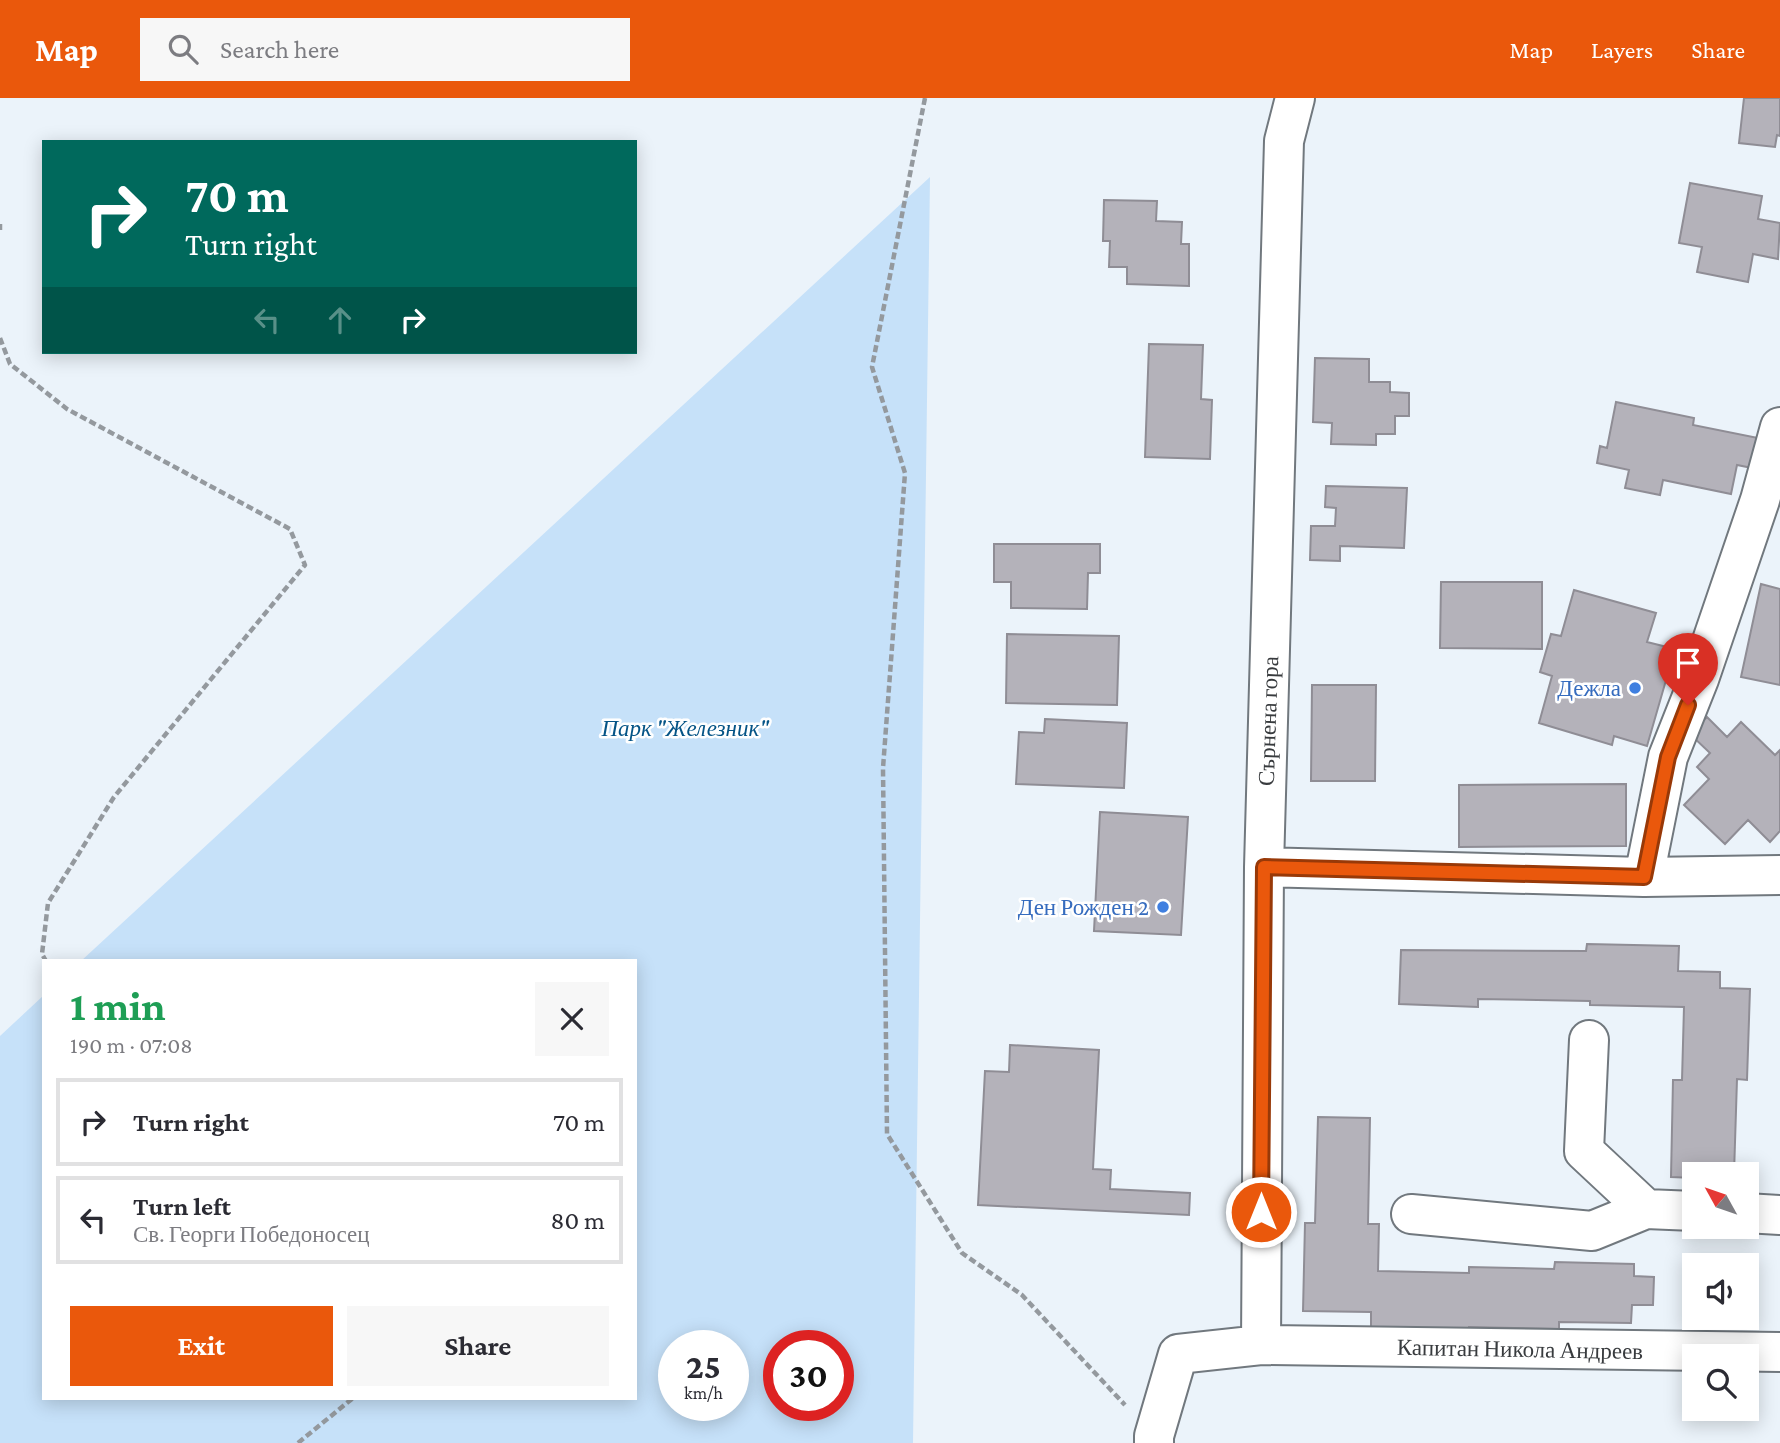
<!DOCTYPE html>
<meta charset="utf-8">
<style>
body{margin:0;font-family:"Crimson Pro",serif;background:#f7f7f7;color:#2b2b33;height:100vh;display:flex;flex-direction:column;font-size:26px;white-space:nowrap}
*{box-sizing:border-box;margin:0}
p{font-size:23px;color:#7c7c81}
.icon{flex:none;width:38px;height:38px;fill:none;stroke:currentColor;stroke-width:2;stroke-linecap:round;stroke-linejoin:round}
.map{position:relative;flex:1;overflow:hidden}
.panel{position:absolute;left:42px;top:861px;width:595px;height:441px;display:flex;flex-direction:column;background:#fff;border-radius:0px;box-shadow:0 4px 18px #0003}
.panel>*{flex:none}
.banner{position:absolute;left:42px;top:42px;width:595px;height:214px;border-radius:0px;box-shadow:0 4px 18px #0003;background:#00695c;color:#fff;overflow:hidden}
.needle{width:46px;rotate:310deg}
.buttons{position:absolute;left:1682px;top:1064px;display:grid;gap:14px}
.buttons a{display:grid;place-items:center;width:77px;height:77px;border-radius:0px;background:#fff;box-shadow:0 4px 18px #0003;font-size:35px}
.speed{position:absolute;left:658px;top:1232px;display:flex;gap:14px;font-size:35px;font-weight:700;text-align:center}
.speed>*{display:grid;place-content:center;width:91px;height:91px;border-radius:50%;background:#fff;box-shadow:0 4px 18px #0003;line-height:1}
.speed small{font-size:18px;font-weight:400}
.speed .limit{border:10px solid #d22;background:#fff;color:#111}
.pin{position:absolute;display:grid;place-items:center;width:60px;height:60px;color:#fff;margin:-72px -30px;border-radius:50% 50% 50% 0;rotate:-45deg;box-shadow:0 0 7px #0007}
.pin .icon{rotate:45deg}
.me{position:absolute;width:77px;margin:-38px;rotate:0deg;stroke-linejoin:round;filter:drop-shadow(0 0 5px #0008)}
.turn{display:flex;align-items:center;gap:24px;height:147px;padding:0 28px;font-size:32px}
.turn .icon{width:91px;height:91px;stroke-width:2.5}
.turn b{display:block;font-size:49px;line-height:60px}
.lanes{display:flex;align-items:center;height:66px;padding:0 28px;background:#0003;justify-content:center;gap:35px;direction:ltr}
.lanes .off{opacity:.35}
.round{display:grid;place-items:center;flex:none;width:74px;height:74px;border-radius:0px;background:#f7f7f7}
.head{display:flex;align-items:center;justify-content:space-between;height:119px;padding:0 28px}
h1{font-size:42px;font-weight:700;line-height:52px;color:#1e9e55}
.cta{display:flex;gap:14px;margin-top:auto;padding:14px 28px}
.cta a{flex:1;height:80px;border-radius:0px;background:#ea580c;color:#fff;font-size:28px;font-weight:700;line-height:80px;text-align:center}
.cta a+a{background:#f7f7f7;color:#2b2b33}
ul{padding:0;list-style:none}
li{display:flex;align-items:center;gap:21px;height:88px;margin:0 14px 10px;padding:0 14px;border:4px solid #e1e1e2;border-radius:0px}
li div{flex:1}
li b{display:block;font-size:26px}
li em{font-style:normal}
header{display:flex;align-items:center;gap:42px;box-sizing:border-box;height:98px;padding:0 35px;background:#ea580c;color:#fff}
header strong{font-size:33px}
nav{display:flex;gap:38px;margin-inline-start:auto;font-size:24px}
.search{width:490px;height:63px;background:#f7f7f7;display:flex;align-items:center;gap:18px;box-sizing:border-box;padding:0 24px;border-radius:0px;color:#7c7c81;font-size:26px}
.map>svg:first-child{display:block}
.green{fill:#c6e1f9;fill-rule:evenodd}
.building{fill:#b4b2ba;stroke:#8f8d95;stroke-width:2}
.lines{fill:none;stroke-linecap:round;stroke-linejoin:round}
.minor-casing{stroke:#71787e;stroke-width:42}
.path{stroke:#94999e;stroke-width:4.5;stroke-dasharray:7 3.5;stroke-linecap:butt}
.minor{stroke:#fff;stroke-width:38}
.route-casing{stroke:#983908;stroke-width:18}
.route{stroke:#ea580c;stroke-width:12}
.shop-dot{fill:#3f7fe0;stroke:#fff;stroke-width:2.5}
.labels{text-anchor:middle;stroke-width:5;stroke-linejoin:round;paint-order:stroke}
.shop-label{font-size:23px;fill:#366cbe;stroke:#fff;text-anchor:end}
.street-label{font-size:23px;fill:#383b3e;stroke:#fff}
.park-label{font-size:23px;font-style:italic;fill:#055486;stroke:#fff}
</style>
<header>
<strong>Map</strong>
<div class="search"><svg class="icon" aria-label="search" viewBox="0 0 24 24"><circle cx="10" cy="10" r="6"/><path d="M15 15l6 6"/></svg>Search here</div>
<nav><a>Map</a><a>Layers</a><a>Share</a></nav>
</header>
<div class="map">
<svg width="1780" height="1345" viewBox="0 0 1780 1345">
<rect width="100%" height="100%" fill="#ebf3fa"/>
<!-- green -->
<path class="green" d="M930 79 913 1345H0V938L44 897V1300H635V863H81ZM674 1248H733V1307H674ZM779 1248H838V1307H779Z"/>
<!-- building -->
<path class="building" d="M1744 0H1780V38L1777 37 1775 49 1739 45Z
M1690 85 1762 98 1758 121 1780 125 1778 161 1753 156 1748 184 1697 174 1702 149 1679 145Z
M1104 102 1157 103 1156 123 1182 124 1181 146H1189V188L1127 186V169H1109L1110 143H1103Z
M1149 246 1203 247 1201 301 1212 302 1210 361 1145 359Z
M1315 260 1369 261V284H1390V294L1409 295V318H1395V336H1376V347L1331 346 1332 325 1313 324Z
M1616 304 1694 320 1693 327 1763 341 1757 371 1737 367 1731 396 1663 382 1660 397 1625 390 1629 372 1597 365 1600 348 1607 350Z
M1326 388 1407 390 1404 450 1340 448V463L1310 462 1311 428H1335L1336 410 1325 409Z
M994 446H1100V475H1088L1087 511 1011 510V484H994Z
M1441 484H1542V551L1440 550Z
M1761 486 1780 491V587L1741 579Z
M1574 492 1656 515 1647 544 1675 551 1647 648 1614 638 1612 647 1539 625 1552 578 1540 574 1551 536 1561 538Z
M1007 536 1119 538 1117 607 1006 605Z
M1312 587H1376L1375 683H1311Z
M1707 619 1727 639 1741 624 1775 657 1780 652V733L1770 744 1748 722 1725 746 1684 707 1709 681 1697 669 1710 655 1690 636Z
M1045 621 1127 625 1124 690 1016 686 1019 634 1044 635Z
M1626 686V748L1459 749V687Z
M1100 714 1188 719 1181 837 1094 833Z
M1587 846 1679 848 1678 873 1720 874V890L1750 891 1747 982 1737 981 1734 1076H1694V1080L1671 1079 1673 982H1682L1684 909 1590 907V903L1478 901V909L1399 906 1401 852 1586 853Z
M1010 947 1099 952 1093 1071 1111 1072 1110 1091 1190 1095 1189 1117 978 1107 985 973 1009 974Z
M1318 1019 1370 1020 1368 1126H1379L1378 1173 1469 1175V1169L1554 1171 1555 1164 1634 1166V1178L1654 1179 1653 1207H1632L1631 1225 1559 1224V1231L1469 1229V1238L1371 1236V1214L1303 1213 1305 1125H1315Z"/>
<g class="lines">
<!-- minor casing -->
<g class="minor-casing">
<path id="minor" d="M1264 769 1644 779 1780 777
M1644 779 1668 659 1699 581 1760 402 1780 329
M1589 942 1584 1053 1646 1111 1694 1113
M1746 1115 1780 1117
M1411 1116 1592 1133 1646 1111
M1261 1247 1264 769 1284 43 1295 0
M1154 1345V1338L1178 1256 1261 1247 1780 1254"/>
</g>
<!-- path -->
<path class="path" d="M925 0 872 269 905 375 883 670 887 1036 962 1155 1022 1197 1125 1307
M0 126V132
M0 240 10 266 67 311 290 431 305 467 114 699 48 805 42 856 46 863
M298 1345 353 1300"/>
<!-- minor -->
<use href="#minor" class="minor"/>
</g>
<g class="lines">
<!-- route casing -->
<g class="route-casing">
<path id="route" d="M1261 1114 1264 769 1644 779 1668 659 1688 607"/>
</g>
<!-- route -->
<use href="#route" class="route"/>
</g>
<!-- markers -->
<g class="shop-dot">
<circle cx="1635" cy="590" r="7"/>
<circle cx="1163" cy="809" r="7"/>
</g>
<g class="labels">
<!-- shop labels -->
<g class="shop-label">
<text x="1621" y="598">Дежла</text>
<text x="1149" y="817">Ден Рожден 2</text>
</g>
<!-- street labels -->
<g class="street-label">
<text transform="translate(1268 623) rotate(-88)" y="8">Сърнена гора</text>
<text transform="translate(1520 1251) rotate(1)" y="8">Капитан Никола Андреев</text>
</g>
<!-- park labels -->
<g class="park-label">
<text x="685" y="638">Парк "Железник"</text>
</g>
</g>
</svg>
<div class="buttons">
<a><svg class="needle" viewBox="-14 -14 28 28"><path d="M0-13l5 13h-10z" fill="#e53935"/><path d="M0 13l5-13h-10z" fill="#7c7c81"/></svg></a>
<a><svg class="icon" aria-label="sound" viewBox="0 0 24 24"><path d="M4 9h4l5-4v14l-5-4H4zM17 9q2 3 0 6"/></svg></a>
<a><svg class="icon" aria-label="search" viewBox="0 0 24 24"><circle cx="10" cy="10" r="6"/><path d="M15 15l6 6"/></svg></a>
</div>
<div class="speed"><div>25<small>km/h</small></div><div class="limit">30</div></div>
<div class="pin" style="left:1688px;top:607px;background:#d93025"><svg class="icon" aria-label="arrive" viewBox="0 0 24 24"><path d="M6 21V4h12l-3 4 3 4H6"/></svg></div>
<svg class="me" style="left:1261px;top:1114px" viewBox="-20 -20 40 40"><circle r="17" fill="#ea580c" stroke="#fff" stroke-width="3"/><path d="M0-11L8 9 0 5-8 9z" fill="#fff"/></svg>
<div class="banner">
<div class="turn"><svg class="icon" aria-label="right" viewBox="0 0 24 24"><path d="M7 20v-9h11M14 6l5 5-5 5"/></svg><div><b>70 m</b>Turn right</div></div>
<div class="lanes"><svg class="icon off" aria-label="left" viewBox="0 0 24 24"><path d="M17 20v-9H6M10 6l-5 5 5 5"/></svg><svg class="icon off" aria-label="ahead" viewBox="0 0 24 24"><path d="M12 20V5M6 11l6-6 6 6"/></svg><svg class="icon" aria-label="right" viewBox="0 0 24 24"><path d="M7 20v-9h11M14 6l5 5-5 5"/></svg></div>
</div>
<section class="panel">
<div class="head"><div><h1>1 min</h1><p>190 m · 07:08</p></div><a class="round"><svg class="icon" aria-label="close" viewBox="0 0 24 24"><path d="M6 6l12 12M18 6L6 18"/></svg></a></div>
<ul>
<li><svg class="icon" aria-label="right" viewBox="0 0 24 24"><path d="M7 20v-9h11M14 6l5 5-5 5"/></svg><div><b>Turn right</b></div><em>70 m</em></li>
<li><svg class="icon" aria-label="left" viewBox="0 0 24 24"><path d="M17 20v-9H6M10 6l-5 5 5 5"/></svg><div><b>Turn left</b><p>Св. Георги Победоносец</p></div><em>80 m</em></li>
</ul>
<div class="cta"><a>Exit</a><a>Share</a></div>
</section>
</div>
